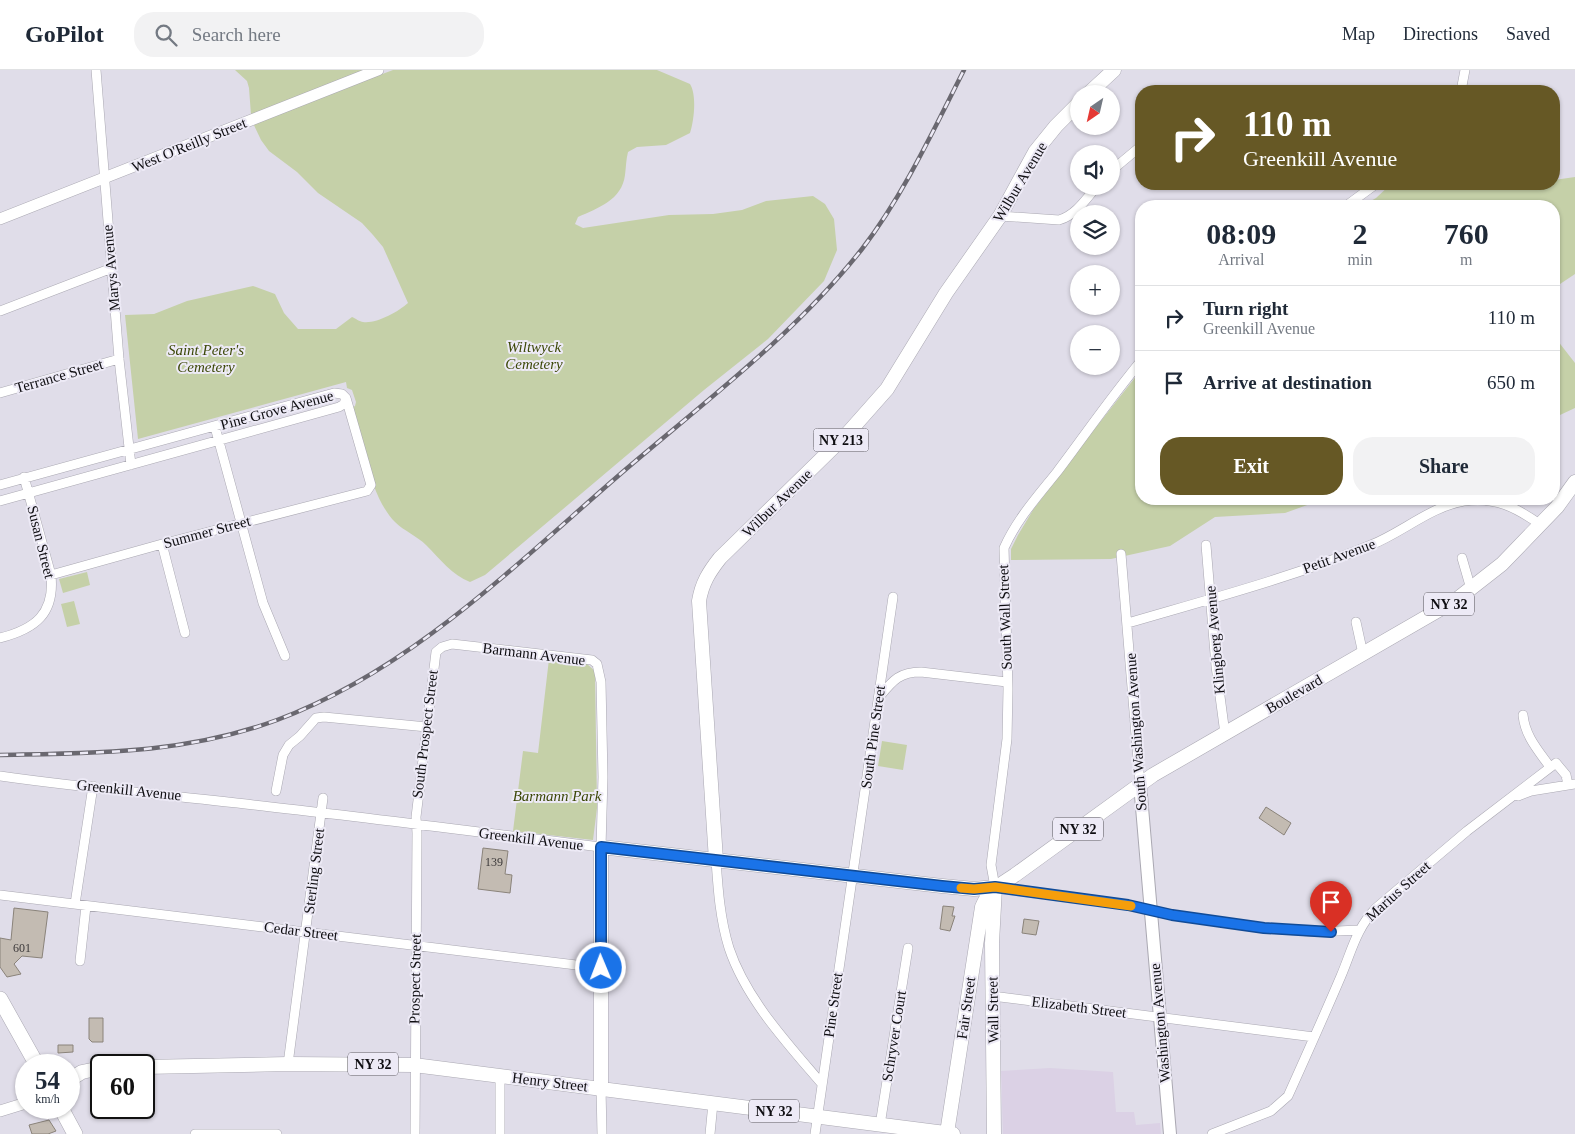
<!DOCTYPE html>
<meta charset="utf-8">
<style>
body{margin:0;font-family:"Times New Roman",serif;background:#f2f2f3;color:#1f2937;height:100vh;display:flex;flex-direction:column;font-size:19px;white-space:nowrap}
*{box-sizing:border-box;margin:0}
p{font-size:16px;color:#747a83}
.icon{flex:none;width:28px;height:28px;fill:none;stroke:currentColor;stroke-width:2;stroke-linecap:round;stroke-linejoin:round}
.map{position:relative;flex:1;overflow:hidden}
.side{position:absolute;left:1135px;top:130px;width:425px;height:305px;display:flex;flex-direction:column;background:#fff;border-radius:20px;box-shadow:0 1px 4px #0004}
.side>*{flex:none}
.top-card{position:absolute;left:1135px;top:15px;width:425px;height:105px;border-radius:20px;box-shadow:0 1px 4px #0004;background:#665825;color:#fff;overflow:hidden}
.needle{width:32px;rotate:214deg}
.fabs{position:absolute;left:1070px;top:15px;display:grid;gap:10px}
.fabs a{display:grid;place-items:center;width:50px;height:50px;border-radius:50%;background:#fff;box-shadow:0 1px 4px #0004;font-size:25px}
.speed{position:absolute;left:15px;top:984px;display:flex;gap:10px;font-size:25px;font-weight:700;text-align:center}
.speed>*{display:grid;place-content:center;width:65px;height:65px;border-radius:50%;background:#fff;box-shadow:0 1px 4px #0004;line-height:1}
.speed small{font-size:12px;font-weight:400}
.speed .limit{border:2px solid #111;border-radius:8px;background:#fff;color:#111}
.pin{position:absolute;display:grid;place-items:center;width:42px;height:42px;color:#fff;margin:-51px -21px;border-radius:50% 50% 50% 0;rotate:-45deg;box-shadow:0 0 5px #0007}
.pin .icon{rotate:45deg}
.me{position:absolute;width:55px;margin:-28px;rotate:359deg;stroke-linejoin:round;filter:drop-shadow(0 0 4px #0008)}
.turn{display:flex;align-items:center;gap:18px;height:105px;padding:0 25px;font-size:22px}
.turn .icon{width:65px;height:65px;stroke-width:2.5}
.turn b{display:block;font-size:35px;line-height:42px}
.eta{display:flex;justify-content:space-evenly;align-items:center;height:85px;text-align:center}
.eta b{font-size:30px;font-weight:700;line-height:35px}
.primary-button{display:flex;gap:10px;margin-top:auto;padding:10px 25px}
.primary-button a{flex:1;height:58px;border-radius:20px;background:#665825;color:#fff;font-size:20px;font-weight:700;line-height:58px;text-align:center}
.primary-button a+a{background:#f2f2f3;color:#1f2937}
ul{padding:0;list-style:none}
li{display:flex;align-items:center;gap:15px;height:65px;padding:0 25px;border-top:1px solid #e0e1e3}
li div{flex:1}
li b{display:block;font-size:19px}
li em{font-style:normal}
header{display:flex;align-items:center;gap:30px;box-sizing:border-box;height:70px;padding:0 25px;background:#fff;border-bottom:1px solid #e0e1e3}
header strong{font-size:24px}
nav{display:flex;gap:28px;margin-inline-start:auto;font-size:18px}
.search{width:350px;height:45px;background:#f2f2f3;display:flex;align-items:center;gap:12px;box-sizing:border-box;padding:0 18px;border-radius:20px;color:#747a83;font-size:19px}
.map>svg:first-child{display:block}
.education{fill:#dbd1e5}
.green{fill:#c5d0a8}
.building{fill:#c3bbb2;stroke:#8a837a}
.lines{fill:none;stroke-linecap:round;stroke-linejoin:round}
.minor-casing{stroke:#aaa8b2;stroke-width:10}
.tertiary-casing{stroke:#aaa8b2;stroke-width:12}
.secondary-casing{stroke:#aaa8b2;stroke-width:14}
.primary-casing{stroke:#aaa8b2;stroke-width:15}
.trunk-casing{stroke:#aaa8b2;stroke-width:16}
.minor{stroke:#fff;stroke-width:9}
.tertiary{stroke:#fff;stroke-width:11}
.secondary{stroke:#fff;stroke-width:12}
.primary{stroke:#fff;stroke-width:14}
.trunk{stroke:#fff;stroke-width:15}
.rail-casing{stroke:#6a6870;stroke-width:4.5}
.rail{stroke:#edeaf6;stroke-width:2.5;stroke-dasharray:8;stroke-linecap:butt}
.route-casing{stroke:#114b97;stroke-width:12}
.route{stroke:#1a73e8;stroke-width:9}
.slow{stroke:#f59e0b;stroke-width:9}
.labels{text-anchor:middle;stroke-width:4;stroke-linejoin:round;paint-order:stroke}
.number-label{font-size:12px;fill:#3c393a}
.shield{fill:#edeaf6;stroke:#525056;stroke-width:1}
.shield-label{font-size:14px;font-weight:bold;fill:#0f0e12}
.street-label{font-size:15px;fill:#0f0e12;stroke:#edeaf6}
.park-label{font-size:15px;font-style:italic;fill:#3b4706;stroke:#edeaf6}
</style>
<header>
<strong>GoPilot</strong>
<div class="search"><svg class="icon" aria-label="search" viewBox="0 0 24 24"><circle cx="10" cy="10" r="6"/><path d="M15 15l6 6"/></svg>Search here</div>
<nav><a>Map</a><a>Directions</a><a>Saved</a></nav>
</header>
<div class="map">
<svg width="1575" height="1064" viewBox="0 0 1575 1064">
<rect width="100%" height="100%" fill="#e0dde9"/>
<!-- education -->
<path class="education" d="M1050 998 1113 1002 1116 1042H1134L1136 1055 1160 1053 1161 1064H1003L1001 1001Z"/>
<!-- green -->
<path class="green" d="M235 0H366L251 45 249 18 247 11Z
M393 0H657L690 14C697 25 694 51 690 63L666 75 637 77 628 82C626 90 626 97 625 105 622 130 598 138 578 147L575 154 583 158 669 145 713 144 742 140 766 131 813 126 825 134 834 149 837 180 824 211 768 269 704 320 485 505 470 512C452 505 440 489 426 475 417 466 404 461 395 452 370 427 362 371 353 337L355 336 356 332 352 320 347 318 346 312 138 369 125 245 154 244 187 231 253 216 275 224 284 243 298 259H336L352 247C355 248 360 252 363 252 376 254 398 242 408 233L383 177 373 165 362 153 318 123 297 102 269 81 261 70 253 53Z
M1575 107V204L1554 218V136H1362L1376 128 1391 114H1554V110Z
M1554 266 1575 293V338L1560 345 1554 352Z
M1141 300V429H1399L1393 431 1364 433 1340 431 1310 434 1285 443 1215 447 1170 476 1111 489 1011 490V479L1018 465 1033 440 1082 375Z
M87 502 90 515 63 523 59 509Z
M74 531 80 554 67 557 61 534Z
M549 589 587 594 595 601 597 738 593 770 513 761 523 681 538 683Z
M882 671 907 675 903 700 878 696Z"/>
<!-- building -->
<path class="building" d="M1266 737 1291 753 1284 765 1259 748Z
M483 778 508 781 505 804 512 805 510 823 478 819Z
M943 836 954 837 952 846H955L950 861 940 859Z
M14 838 48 842 42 888 22 886 14 894 21 904 7 907 0 897V868L11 870Z
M1024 849 1039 851 1036 865 1022 863Z
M89 948H103V972H92L89 969Z
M58 975H73V982L58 983Z
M49 1050 56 1061 48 1064H32L29 1055Z"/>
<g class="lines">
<!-- minor casing -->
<g class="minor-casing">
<path id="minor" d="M96 0 119 289 131 395
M1461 21 1465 0
M1111 101 1141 76
M1346 136 1376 114
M1000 146 1059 150C1076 145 1086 129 1097 116
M0 241 112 198
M1141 291C1111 327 1085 365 1057 402 1037 427 1017 449 1004 478L1008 619 1007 669 991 795 995 817 1128 835 1172 845 1264 858 1317 862 1358 860
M0 323 119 289
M215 357 263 533 285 586
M0 415 334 323 342 324 346 328
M0 431 339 337 344 334 346 328
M162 474 185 563
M1206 475 1216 596 1225 664
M1121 484 1140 714
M1462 488 1471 519
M51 505 162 474 367 421 371 415 346 328
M1356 552 1363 584
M1128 553C1210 529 1293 507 1371 475 1403 462 1430 437 1464 431 1495 426 1517 438 1541 455
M0 568C35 559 55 544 51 505L24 407
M880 626C893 610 900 602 921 602L1007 612
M1523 645C1525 666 1538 680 1550 697
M0 706C90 719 181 726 271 737 381 749 491 764 601 777L603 707 601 612 597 594 592 590 452 574 442 577 436 582 416 747 417 763 415 1064
M276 721 283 685 289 675 300 666 316 648 324 647 427 657
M1518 726 1531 721 1575 714
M716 790C718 819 720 849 729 878 746 929 787 973 822 1014
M0 825 601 898
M75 834 93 716
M80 891 86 836
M992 926 1314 967
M288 994 323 728
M601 1018 602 1064
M880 1055 908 878
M195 1064H277
M500 1064V1006
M710 1064 713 1033
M815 1064 893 527
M1212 1064 1271 1041 1288 1026C1306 986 1324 946 1341 906 1352 880 1356 859 1376 838L1467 761 1556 693 1566 705 1568 715"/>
</g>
<!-- tertiary casing -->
<g class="tertiary-casing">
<path id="tertiary" d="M0 149 378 0
M0 1041 26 1033"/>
</g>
<!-- secondary casing -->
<g class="secondary-casing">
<path id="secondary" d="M1140 714 1170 1064"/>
</g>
<!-- primary casing -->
<g class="primary-casing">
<path id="primary" d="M1088 24 1114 0
M716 790 699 531C702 513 709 502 720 488L848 363 887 319 946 223 1000 146 1035 82 1056 56 1079 33
M144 997 288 994 414 995 953 1064
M69 1010 82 1002 101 998
M601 1018V777L942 816 974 819 995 817
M947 1063 982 837C989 820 1000 815 1015 805L1153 705 1456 530 1502 494 1557 437 1575 412
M994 1064 992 873 995 817"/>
</g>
<!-- trunk casing -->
<g class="trunk-casing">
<path id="trunk" d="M0 929 37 995
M61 1038 75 1064"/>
</g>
<!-- minor -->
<use href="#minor" class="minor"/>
<!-- tertiary -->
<use href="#tertiary" class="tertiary"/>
<!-- secondary -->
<use href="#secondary" class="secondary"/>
<!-- primary -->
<use href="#primary" class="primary"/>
<!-- trunk -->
<use href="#trunk" class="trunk"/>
<!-- rail casing -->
<g class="rail-casing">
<path id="rail" d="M0 685C97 683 185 684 277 650 412 600 518 492 625 400 707 330 795 264 862 179 904 124 933 61 964 0"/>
</g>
<!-- rail -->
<use href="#rail" class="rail"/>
</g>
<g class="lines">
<!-- route casing -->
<g class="route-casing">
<path id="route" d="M601 898V777L942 816 974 819 995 817 1128 835 1172 845 1264 858 1331 862"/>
</g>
<!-- route -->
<use href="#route" class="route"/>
<!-- slow -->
<path class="slow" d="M961 818 974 819 995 817 1131 836"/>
</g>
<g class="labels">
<!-- number labels -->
<g class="number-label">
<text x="494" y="796">139</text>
<text x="22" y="882">601</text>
</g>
<!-- shield labels -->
<g class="shield">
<rect x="813.5" y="358.5" width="55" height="23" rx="4"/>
<rect x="1424" y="522.5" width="50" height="23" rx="4"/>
<rect x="1053" y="747.5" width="50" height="23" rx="4"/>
<rect x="348" y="982.5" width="50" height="23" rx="4"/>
<rect x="749" y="1029.5" width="50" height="23" rx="4"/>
</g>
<g class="shield-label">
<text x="841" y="375">NY 213</text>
<text x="1449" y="539">NY 32</text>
<text x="1078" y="764">NY 32</text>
<text x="373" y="999">NY 32</text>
<text x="774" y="1046">NY 32</text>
</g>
<!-- street labels -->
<g class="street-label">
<text transform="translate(189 75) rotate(-22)" y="5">West O'Reilly Street</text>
<text transform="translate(1020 112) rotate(-59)" y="5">Wilbur Avenue</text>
<text transform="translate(111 198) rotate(-95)" y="5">Marys Avenue</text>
<text transform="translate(59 306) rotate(-16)" y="5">Terrance Street</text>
<text transform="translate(277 340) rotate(-15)" y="5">Pine Grove Avenue</text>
<text transform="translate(777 433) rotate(-44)" y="5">Wilbur Avenue</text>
<text transform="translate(207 462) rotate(-15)" y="5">Summer Street</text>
<text transform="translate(41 472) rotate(76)" y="5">Susan Street</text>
<text transform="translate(1339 486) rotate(-20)" y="5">Petit Avenue</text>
<text transform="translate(1005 547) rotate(-92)" y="5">South Wall Street</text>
<text transform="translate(1215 570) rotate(-95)" y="5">Klingberg Avenue</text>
<text transform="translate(534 584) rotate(7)" y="5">Barmann Avenue</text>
<text transform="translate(1294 624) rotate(-30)" y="5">Boulevard</text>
<text transform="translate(1136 662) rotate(-94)" y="5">South Washington Avenue</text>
<text transform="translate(425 664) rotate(-83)" y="5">South Prospect Street</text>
<text transform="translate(873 667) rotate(-82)" y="5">South Pine Street</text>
<text transform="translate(129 720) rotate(6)" y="5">Greenkill Avenue</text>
<text transform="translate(531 769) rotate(7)" y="5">Greenkill Avenue</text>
<text transform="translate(314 801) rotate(-83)" y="5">Sterling Street</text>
<text transform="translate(1398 821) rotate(-42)" y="5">Marius Street</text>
<text transform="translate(301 861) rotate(7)" y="5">Cedar Street</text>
<text transform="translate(415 909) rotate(-89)" y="5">Prospect Street</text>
<text transform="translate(833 935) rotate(-82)" y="5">Pine Street</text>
<text transform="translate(1079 937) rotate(7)" y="5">Elizabeth Street</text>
<text transform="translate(966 938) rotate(-82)" y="5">Fair Street</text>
<text transform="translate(993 940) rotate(-91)" y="5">Wall Street</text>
<text transform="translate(1160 953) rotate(-95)" y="5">Washington Avenue</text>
<text transform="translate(894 966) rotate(-81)" y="5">Schryver Court</text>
<text transform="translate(550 1012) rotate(7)" y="5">Henry Street</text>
</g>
<!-- park labels -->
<g class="park-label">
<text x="534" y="282">Wiltwyck<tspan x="534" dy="17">Cemetery</tspan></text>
<text x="206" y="285">Saint Peter's<tspan x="206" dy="17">Cemetery</tspan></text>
<text x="557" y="731">Barmann Park</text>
</g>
</g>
</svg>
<div class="fabs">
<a><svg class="needle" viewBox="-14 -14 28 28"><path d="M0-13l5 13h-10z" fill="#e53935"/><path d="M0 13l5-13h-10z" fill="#747a83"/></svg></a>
<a><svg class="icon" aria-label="sound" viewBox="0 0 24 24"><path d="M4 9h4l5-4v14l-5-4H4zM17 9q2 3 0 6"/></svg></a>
<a><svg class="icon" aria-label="layers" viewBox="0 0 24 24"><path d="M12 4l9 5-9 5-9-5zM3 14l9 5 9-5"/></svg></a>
<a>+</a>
<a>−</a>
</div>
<div class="speed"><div>54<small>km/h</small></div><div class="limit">60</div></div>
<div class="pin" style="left:1331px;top:862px;background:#d93025"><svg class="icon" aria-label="arrive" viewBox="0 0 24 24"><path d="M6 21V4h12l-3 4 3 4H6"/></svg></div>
<svg class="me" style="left:601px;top:898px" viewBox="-20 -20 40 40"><circle r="17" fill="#1a73e8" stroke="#fff" stroke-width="3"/><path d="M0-11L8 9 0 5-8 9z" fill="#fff"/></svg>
<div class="top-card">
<div class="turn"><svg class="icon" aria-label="right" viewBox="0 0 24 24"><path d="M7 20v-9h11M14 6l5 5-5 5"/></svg><div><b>110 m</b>Greenkill Avenue</div></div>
</div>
<section class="side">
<div class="eta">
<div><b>08:09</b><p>Arrival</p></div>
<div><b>2</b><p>min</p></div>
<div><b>760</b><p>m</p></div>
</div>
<ul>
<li><svg class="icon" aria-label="right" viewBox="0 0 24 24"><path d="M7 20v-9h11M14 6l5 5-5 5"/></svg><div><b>Turn right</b><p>Greenkill Avenue</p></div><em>110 m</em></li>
<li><svg class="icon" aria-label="arrive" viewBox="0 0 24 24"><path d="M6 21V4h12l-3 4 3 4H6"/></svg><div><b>Arrive at destination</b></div><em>650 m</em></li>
</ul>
<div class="primary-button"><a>Exit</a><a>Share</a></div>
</section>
</div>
